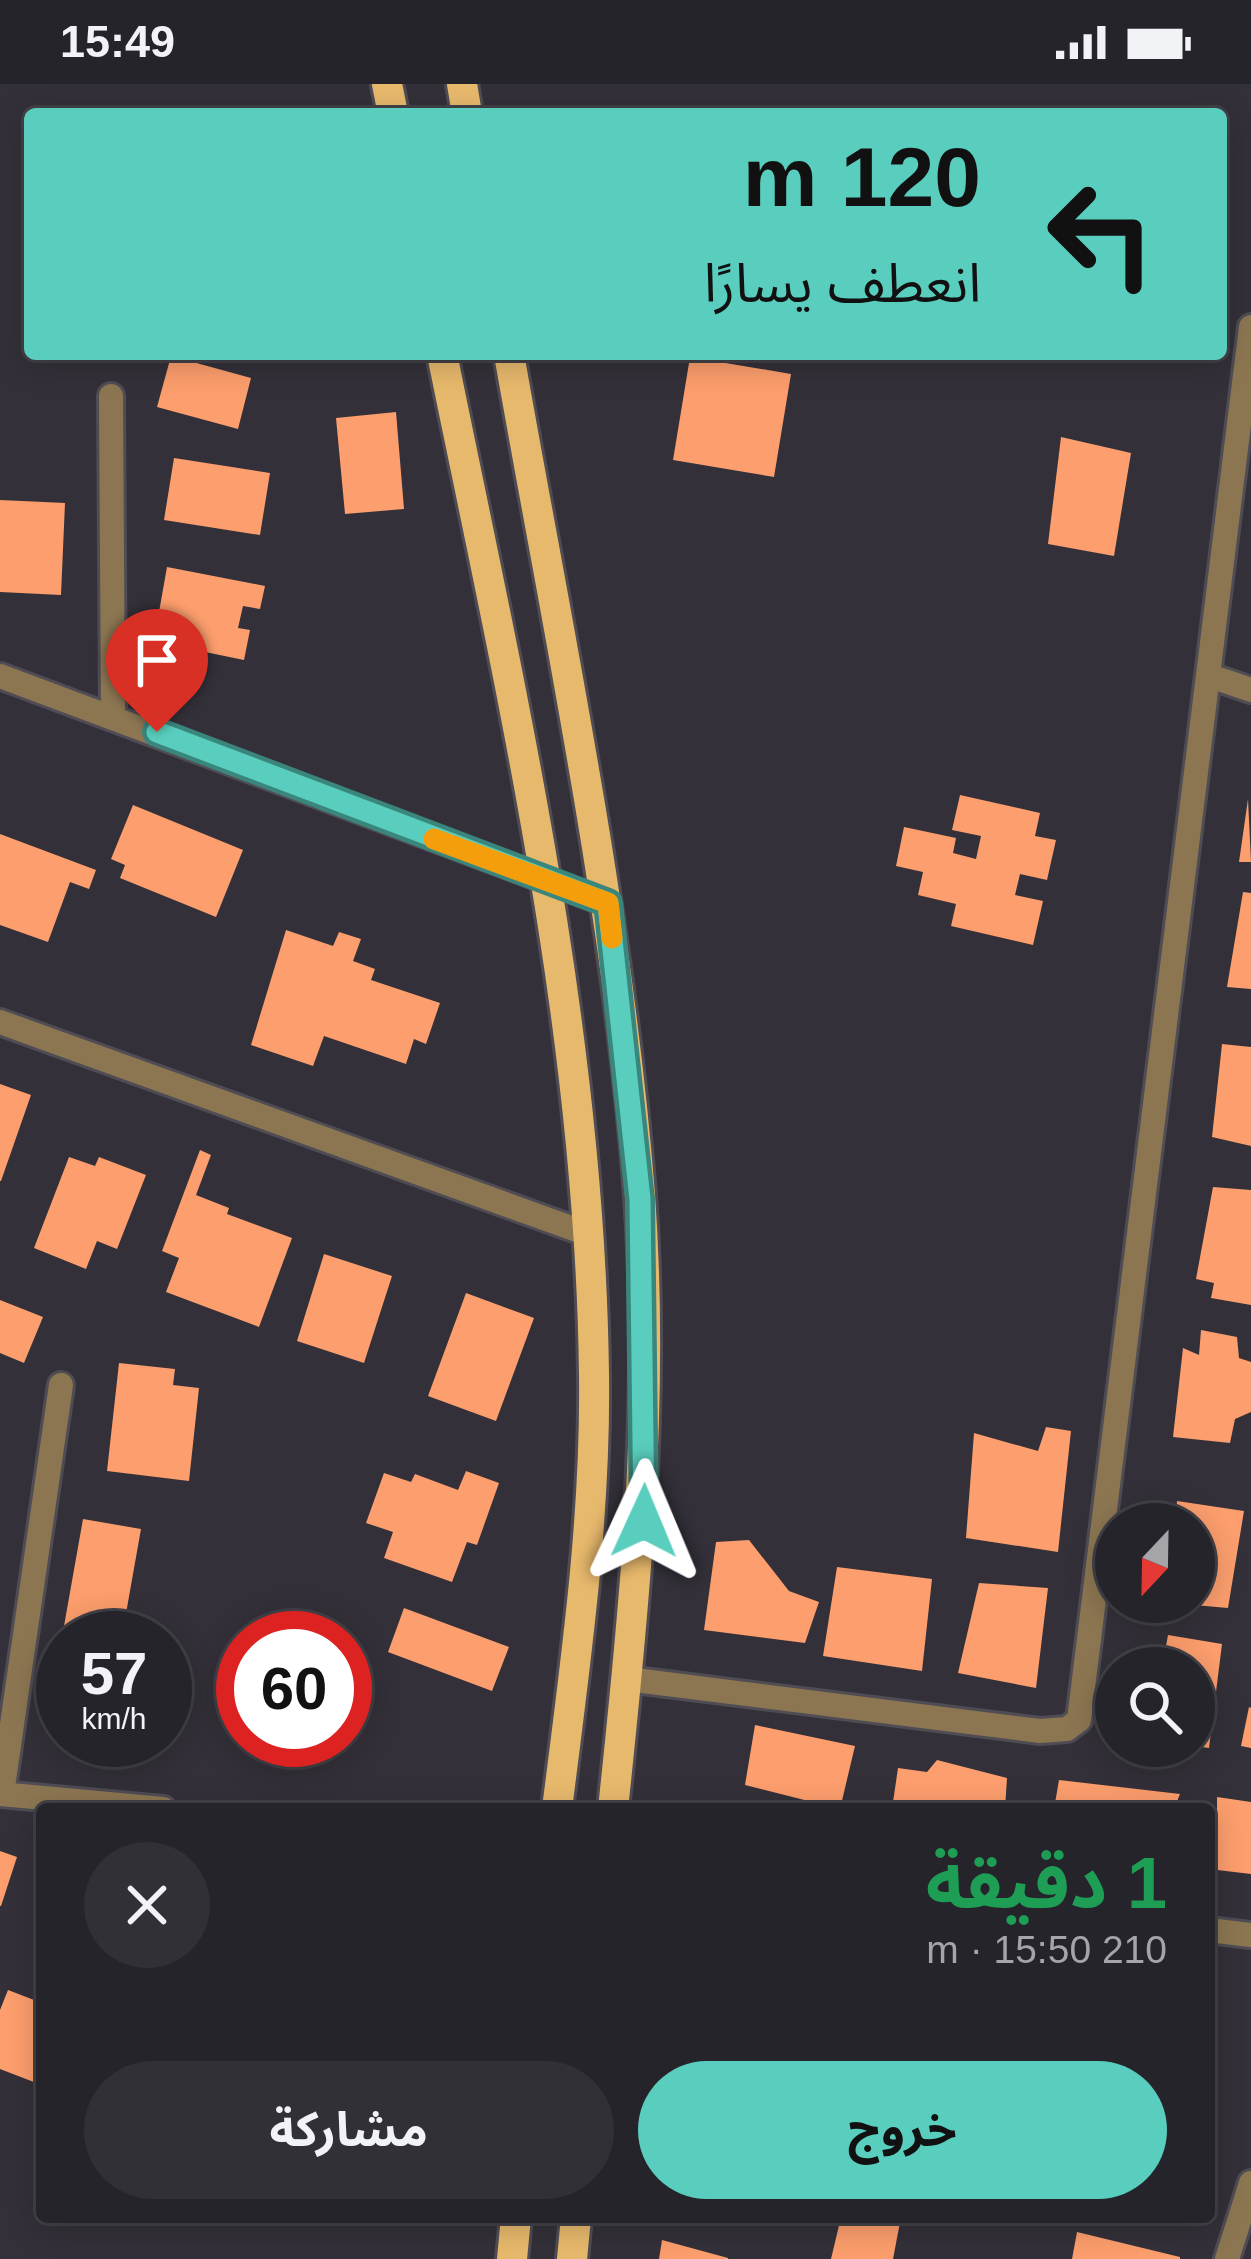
<!DOCTYPE html>
<html lang="ar">
<meta charset="utf-8">
<style>
body{margin:0;font-family:Helvetica,"Noto Sans Arabic",sans-serif;background:#323037;color:#f1f3f6;direction:rtl;height:100vh;display:flex;flex-direction:column;font-size:45px;white-space:nowrap}
*{box-sizing:border-box;margin:0}
p{font-size:39px;color:#a4a4a9}
.icon{flex:none;width:66px;height:66px;fill:none;stroke:currentColor;stroke-width:2;stroke-linecap:round;stroke-linejoin:round}
.map{position:relative;flex:1;overflow:hidden;direction:ltr}
.drawer{position:absolute;left:36px;top:1719px;width:1179px;height:420px;display:flex;flex-direction:column;background:#26242b;border-radius:12px;box-shadow:0 6px 30px #0003,0 0 0 3px #424147;direction:rtl}
.drawer>*{flex:none}
.banner{position:absolute;left:24px;top:24px;width:1203px;height:252px;border-radius:12px;box-shadow:0 6px 30px #0003,0 0 0 3px #424147;direction:rtl;background:#59cebe;color:#111;overflow:hidden}
.needle{width:78px;rotate:202deg}
.tools{position:absolute;left:1095px;top:1419px;display:grid;gap:24px}
.tools a{display:grid;place-items:center;width:120px;height:120px;border-radius:50%;background:#26242b;box-shadow:0 6px 30px #0003,0 0 0 3px #424147;font-size:60px}
.speed{position:absolute;left:36px;top:1527px;display:flex;gap:24px;font-size:60px;font-weight:700;text-align:center}
.speed>*{display:grid;place-content:center;width:156px;height:156px;border-radius:50%;background:#26242b;box-shadow:0 6px 30px #0003,0 0 0 3px #424147;line-height:1}
.speed small{font-size:30px;font-weight:400}
.speed .limit{border:18px solid #d22;background:#fff;color:#111}
.pin{position:absolute;display:grid;place-items:center;width:102px;height:102px;color:#fff;margin:-123px -51px;border-radius:50% 50% 50% 0;rotate:-45deg;box-shadow:0 0 12px #0007}
.pin .icon{rotate:45deg}
.me{position:absolute;width:132px;margin:-66px;rotate:1deg;stroke-linejoin:round;filter:drop-shadow(0 0 9px #0008)}
.turn{display:flex;align-items:center;gap:42px;height:252px;padding:0 48px;font-size:54px}
.turn .icon{width:156px;height:156px;stroke-width:2.5}
.turn b{display:block;font-size:84px;line-height:102px}
.round{display:grid;place-items:center;flex:none;width:126px;height:126px;border-radius:63px;background:#323037}
.head{display:flex;align-items:center;justify-content:space-between;height:204px;padding:0 48px}
h1{font-size:72px;font-weight:700;line-height:90px;color:#1e9e55}
.cta{display:flex;gap:24px;margin-top:auto;padding:24px 48px}
.cta a{flex:1;height:138px;border-radius:72px;background:#59cebe;color:#111;font-size:48px;font-weight:700;line-height:138px;text-align:center}
.cta a+a{background:#323037;color:#f1f3f6}
.status{display:flex;justify-content:space-between;align-items:center;height:84px;padding:0 60px;background:#26242b;direction:ltr}
.status svg{height:33px;fill:currentColor}
.map>svg:first-child{display:block}
.building{fill:#fc9e6d}
.lines{fill:none;stroke-linecap:round;stroke-linejoin:round}
.street-casing{stroke:#4f4c54;stroke-width:30}
.primary-casing{stroke:#4f4c54;stroke-width:36}
.street{stroke:#8c7652;stroke-width:24}
.primary{stroke:#e7b96c;stroke-width:30}
.route-casing{stroke:#3a867c;stroke-width:30}
.route{stroke:#59cebe;stroke-width:21}
.slow{stroke:#f59e0b;stroke-width:21}
</style>
<div class="status"><b>15:49</b><svg viewBox="0 0 49 12"><path d="M0 12V9h3v3zM5 12V6h3v6zM10 12V3h3v9zM15 12V0h3v12zM26 1h20v11H26zM47 4h2v5h-2z"/></svg></div>
<div class="map">
<svg width="1251" height="2175" viewBox="0 0 1251 2175">
<rect width="100%" height="100%" fill="#333039"/>
<!-- building -->
<path class="building" d="M171 272 251 294 238 345 157 323Z
M690 273 791 290 774 393 673 376Z
M396 328 404 425 345 430 336 334Z
M1061 353 1131 369 1114 472 1048 460Z
M174 374 270 389 260 451 164 436Z
M0 416 65 419 61 511 0 508Z
M167 483 265 502 260 525 243 522 238 544 250 546 244 576 171 561 177 532 159 528Z
M960 711 1040 729 1035 752 1056 756 1047 796 1020 790 1015 811 1043 817 1033 861 951 842 956 820 918 811 923 788 896 782 904 743 956 754 953 769 976 775 981 752 952 746Z
M1248 715 1251 778H1239Z
M133 721 243 766 216 833 120 794 125 781 111 775Z
M0 750 96 786 89 805 70 798 48 858 0 841Z
M1243 808 1251 809V905L1227 903Z
M286 846 333 862 339 848 361 855 353 877 375 885 371 896 440 919 426 960 414 955 406 980 324 952 313 982 251 961Z
M1222 960 1251 963V1062L1212 1053Z
M0 1000 31 1011 1 1097H0Z
M200 1066 211 1071 196 1111 229 1124 227 1130 292 1154 259 1243 166 1208 179 1174 162 1167Z
M69 1073 95 1082 99 1073 146 1091 117 1165 97 1157 86 1185 34 1164Z
M1213 1103 1251 1106V1221L1211 1214 1214 1199 1196 1195Z
M324 1170 392 1192 364 1279 297 1257Z
M466 1209 534 1234 496 1337 428 1312Z
M0 1216 43 1233 24 1279 0 1269Z
M1201 1246 1237 1253 1239 1274 1251 1278V1328L1235 1335 1230 1359 1173 1353 1183 1264 1199 1271Z
M119 1279 175 1285 173 1301 199 1304 189 1397 107 1387Z
M1046 1343 1071 1347 1058 1468 966 1454 974 1349 1038 1367Z
M466 1387 499 1399 477 1461 467 1458 452 1498 384 1474 393 1448 366 1439 384 1389 411 1398 415 1390 458 1406Z
M1177 1417 1244 1427 1228 1524 1194 1521V1440H1175Z
M83 1435 141 1445 122 1552 64 1542Z
M749 1456 789 1507 819 1518 805 1559 704 1546 716 1458Z
M837 1483 932 1495 922 1587 823 1572Z
M979 1499 1048 1504 1036 1604 958 1589Z
M404 1524 509 1563 492 1607 388 1568Z
M1168 1551 1222 1560 1209 1664 1194 1662V1584H1162Z
M1249 1623 1251 1624V1664L1241 1662Z
M755 1641 855 1662 840 1725 745 1701Z
M937 1676 1007 1694 1005 1725H892L898 1684 927 1688Z
M1059 1696 1180 1710 1174 1725H1054Z
M1217 1713 1251 1718V1790L1209 1785V1728L1217 1730Z
M0 1767 17 1773 1 1822H0Z
M8 1906 42 1919 39 2000 0 1985V1926Z
M841 2133H901L893 2175H831Z
M1077 2148 1180 2173V2175H1072Z
M662 2156 728 2174V2175H659Z"/>
<g class="lines">
<!-- street casing -->
<g class="street-casing">
<path id="street" d="M111 312 113 631
M0 592 607 819
M1210 592 1251 606
M0 938 588 1150
M627 1595 1040 1647 1067 1645 1079 1636 1251 243
M0 1710 163 1725
M2 1710 61 1301
M1209 1846 1251 1851
M1227 2175 1251 2099"/>
</g>
<!-- primary casing -->
<g class="primary-casing">
<path id="primary" d="M387 0 393 30
M462 0 467 30
M442 270C511 609 590 944 594 1291 596 1436 575 1582 557 1725
M509 270C558 549 618 827 640 1111 655 1318 635 1519 613 1725
M512 2175 516 2133
M572 2175 576 2133"/>
</g>
<!-- street -->
<use href="#street" class="street"/>
<!-- primary -->
<use href="#primary" class="primary"/>
</g>
<g class="lines">
<!-- route casing -->
<g class="route-casing">
<path id="route" d="M157 648 608 819 640 1115 644 1437"/>
</g>
<!-- route -->
<use href="#route" class="route"/>
<!-- slow -->
<path class="slow" d="M434 755 608 819 612 854"/>
</g>
</svg>
<div class="tools">
<a><svg class="needle" viewBox="-14 -14 28 28"><path d="M0-13l5 13h-10z" fill="#e53935"/><path d="M0 13l5-13h-10z" fill="#a4a4a9"/></svg></a>
<a><svg class="icon" aria-label="search" viewBox="0 0 24 24"><circle cx="10" cy="10" r="6"/><path d="M15 15l6 6"/></svg></a>
</div>
<div class="speed"><div>57<small>km/h</small></div><div class="limit">60</div></div>
<div class="pin" style="left:157px;top:648px;background:#d93025"><svg class="icon" aria-label="arrive" viewBox="0 0 24 24"><path d="M6 21V4h12l-3 4 3 4H6"/></svg></div>
<svg class="me" style="left:644px;top:1437px" viewBox="-20 -20 40 40"><path d="M0-17L14 15 0 8-14 15z" fill="#59cebe" stroke="#fff" stroke-width="4"/></svg>
<div class="banner">
<div class="turn"><svg class="icon" aria-label="left" viewBox="0 0 24 24"><path d="M17 20v-9H6M10 6l-5 5 5 5"/></svg><div><b>120 m</b>انعطف يسارًا</div></div>
</div>
<section class="drawer">
<div class="head"><div><h1>1 دقيقة</h1><p>210 m · 15:50</p></div><a class="round"><svg class="icon" aria-label="close" viewBox="0 0 24 24"><path d="M6 6l12 12M18 6L6 18"/></svg></a></div>
<div class="cta"><a>خروج</a><a>مشاركة</a></div>
</section>
</div>
